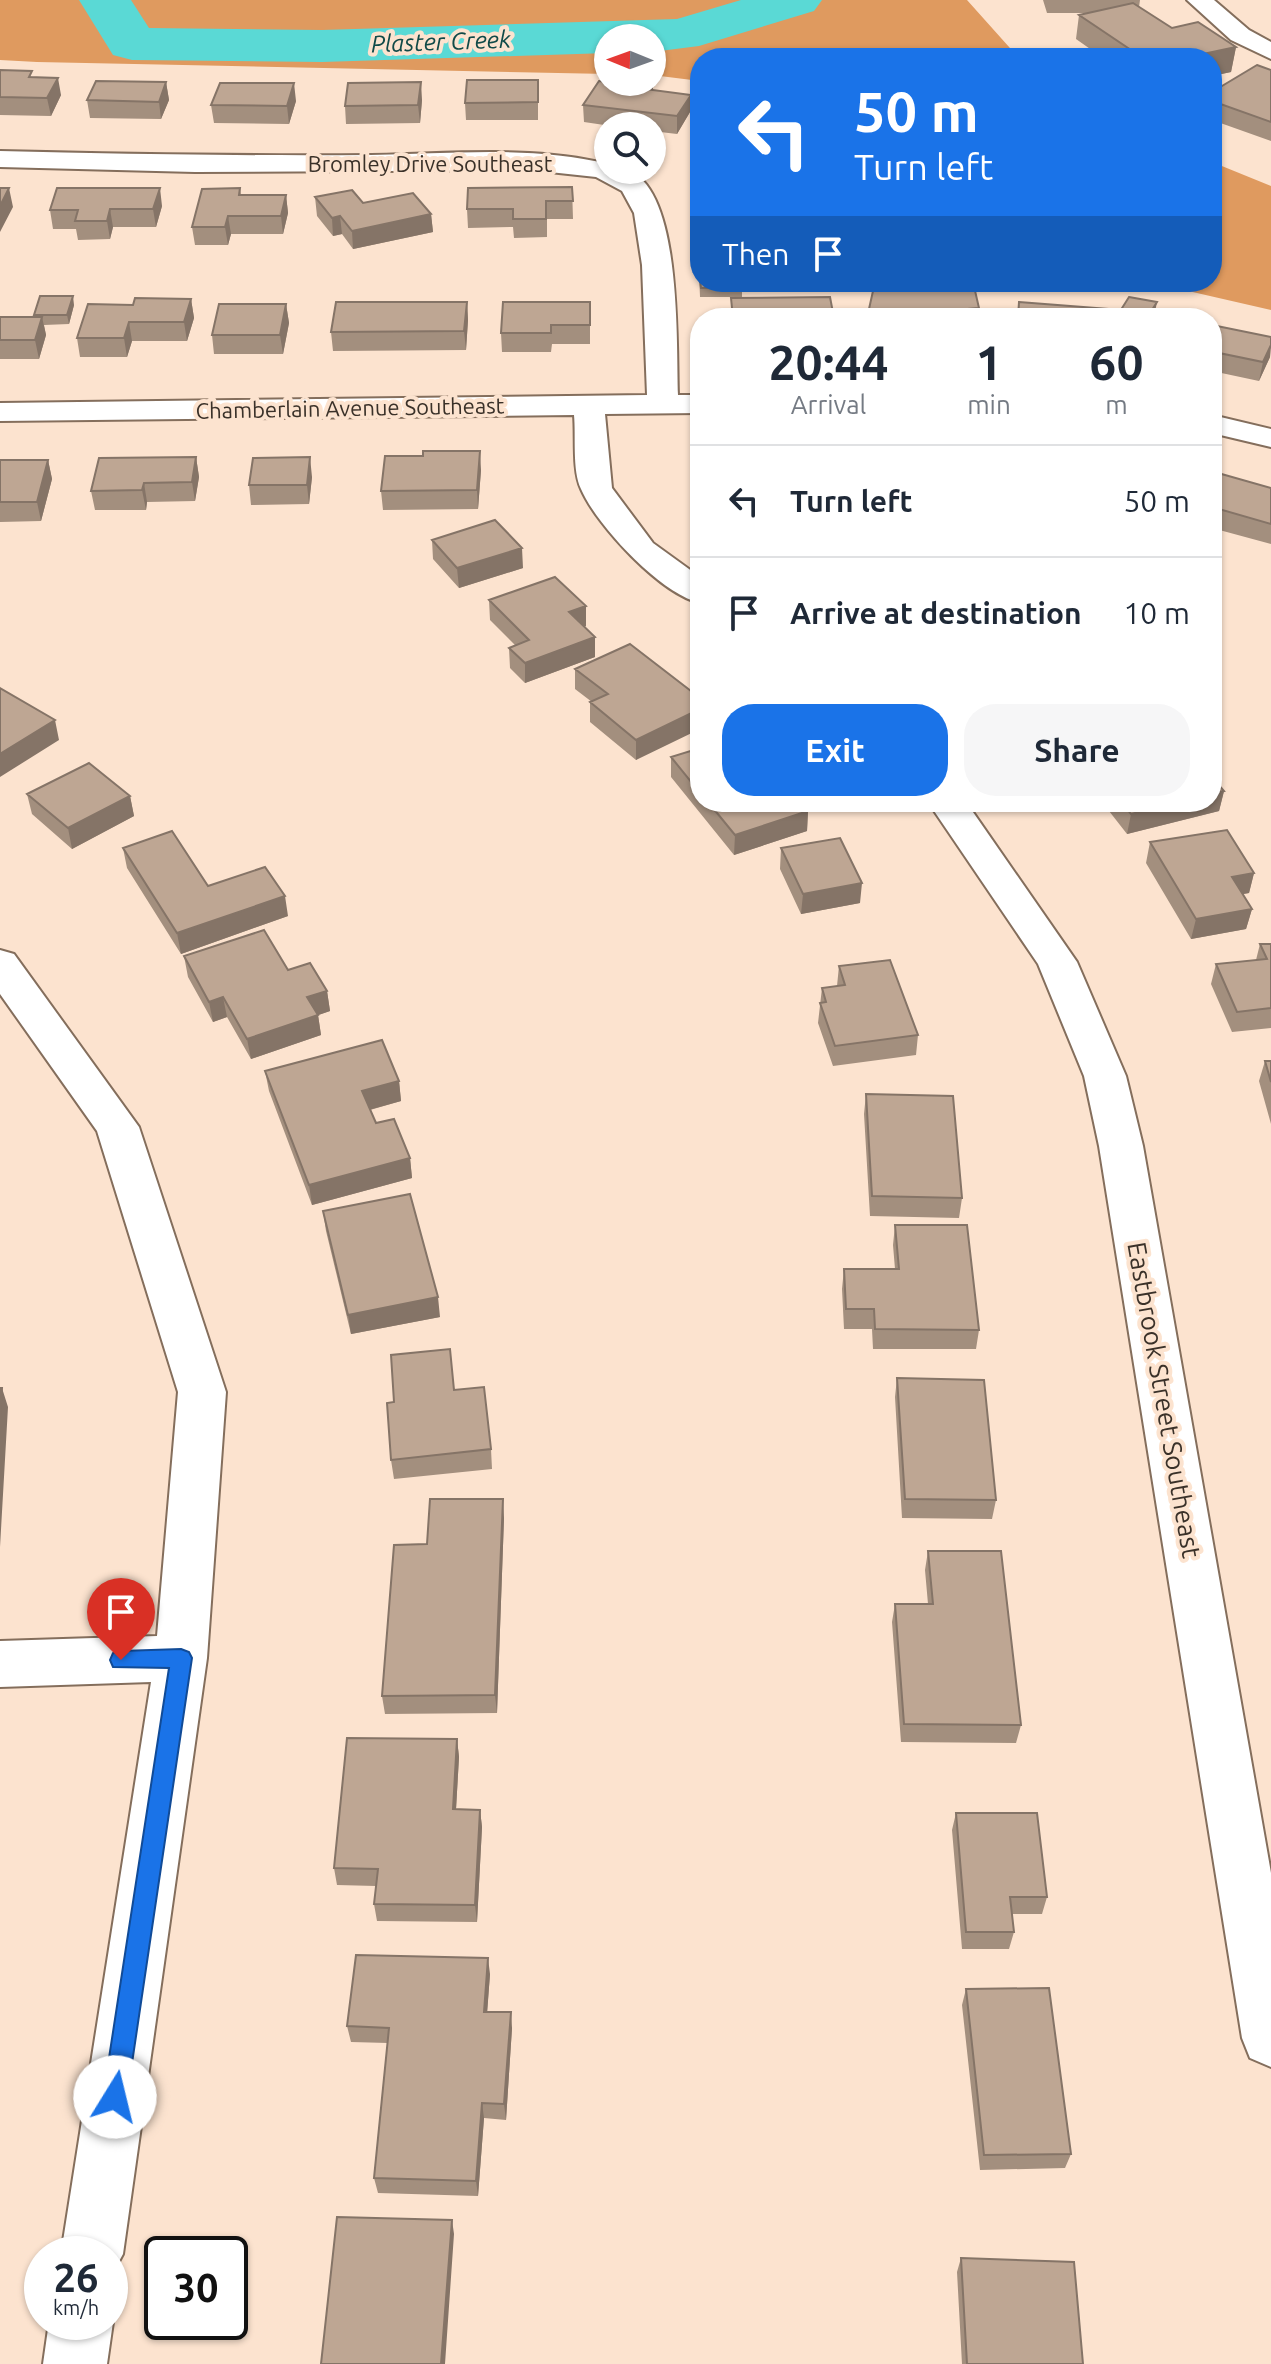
<!DOCTYPE html>
<style>
body{margin:0;font-family:Ubuntu,sans-serif;background:#f6f6f7;color:#1f2937;height:100vh;display:flex;flex-direction:column;font-size:30px;white-space:nowrap}
*{box-sizing:border-box;margin:0}
p{font-size:26px;color:#747a83}
.icon{flex:none;width:44px;height:44px;fill:none;stroke:currentColor;stroke-width:2;stroke-linecap:round;stroke-linejoin:round}
.map{position:relative;flex:1;overflow:hidden}
.sheet{position:absolute;left:690px;top:308px;width:532px;height:504px;display:flex;flex-direction:column;background:#fff;border-radius:32px;box-shadow:0 2px 6px #0004}
.sheet>*{flex:none}
.top-card{position:absolute;left:690px;top:48px;width:532px;height:244px;border-radius:32px;box-shadow:0 2px 6px #0004;background:#1a73e8;color:#fff;overflow:hidden}
.needle{width:52px;rotate:271deg}
.fabs{position:absolute;left:594px;top:24px;display:grid;gap:16px}
.fabs a{display:grid;place-items:center;width:72px;height:72px;border-radius:50%;background:#fff;box-shadow:0 2px 6px #0004;font-size:40px}
.speed{position:absolute;left:24px;top:2236px;display:flex;gap:16px;font-size:40px;font-weight:700;text-align:center}
.speed>*{display:grid;place-content:center;width:104px;height:104px;border-radius:50%;background:#fff;box-shadow:0 2px 6px #0004;line-height:1}
.speed small{font-size:20px;font-weight:400}
.speed .limit{border:4px solid #111;border-radius:12px;background:#fff;color:#111}
.pin{position:absolute;display:grid;place-items:center;width:68px;height:68px;color:#fff;margin:-82px -34px;border-radius:50% 50% 50% 0;rotate:-45deg;box-shadow:0 0 8px #0007}
.pin .icon{rotate:45deg}
.me{position:absolute;width:88px;margin:-44px;rotate:9deg;stroke-linejoin:round;filter:drop-shadow(0 0 6px #0008)}
.turn{display:flex;align-items:center;gap:28px;height:168px;padding:0 32px;font-size:36px}
.turn .icon{width:104px;height:104px;stroke-width:2.5}
.turn b{display:block;font-size:56px;line-height:68px}
.then{display:flex;align-items:center;height:76px;padding:0 32px;background:#0003;gap:16px;font-size:30px}
.eta{display:flex;justify-content:space-evenly;align-items:center;height:136px;text-align:center}
.eta b{font-size:48px;font-weight:700;line-height:56px}
.action{display:flex;gap:16px;margin-top:auto;padding:16px 32px}
.action a{flex:1;height:92px;border-radius:32px;background:#1a73e8;color:#fff;font-size:32px;font-weight:700;line-height:92px;text-align:center}
.action a+a{background:#f6f6f7;color:#1f2937}
ul{padding:0;list-style:none}
li{display:flex;align-items:center;gap:24px;height:112px;padding:0 32px;border-top:2px solid #e0e1e3}
li div{flex:1}
li b{display:block;font-size:30px}
li em{font-style:normal}
.map>svg:first-child{display:block}
.forest{fill:#df9a5f}
.lines{fill:none;stroke-linecap:round;stroke-linejoin:round}
.river{fill:#5ad9d5;fill-rule:evenodd}
.street-casing{stroke:#846e5c;stroke-width:4}
.street{fill:#fff;fill-rule:evenodd}
.wall{fill:#a38f7e}
.shaded-wall{fill:#857467}
.building{fill:#bea693;stroke:#857467;stroke-width:2}
.route{fill:#1a73e8;stroke:#114b97;stroke-width:2}
.labels{text-anchor:middle;stroke-width:8;stroke-linejoin:round;paint-order:stroke}
.far-street-label{font-size:22px;fill:#3a3129;stroke:#fce3cf}
.far-water-label{font-size:24px;font-style:italic;fill:#114a48;stroke:#fce3cf}
.street-label{font-size:26px;fill:#3a3129;stroke:#fce3cf}
</style>
<div class="map">
<svg width="1271" height="2364" viewBox="0 0 1271 2364">
<rect width="100%" height="100%" fill="#fce3cf"/>
<!-- forest -->
<path class="forest" d="M0 0H967L1019 58H700V81L652 75V38H608V74L37 62 0 60Z
M1212 162 1271 186V310L1149 282H1212Z"/>
<g class="lines">
<!-- river -->
<path class="river" d="M79 0H131L149 28 322 30 677 19 741 0H822L814 11 699 46 652 52V38H608V53L322 62 132 60 113 55Z"/>
<!-- street casing -->
<g class="street-casing">
<path id="street" d="M1187 0H1214L1249 30 1271 42V59L1231 40Z
M0 151C124 154 247 156 371 155 449 154 532 145 608 164V170C614 170 621 169 626 170 683 186 676 348 678 395H700V413L605 414 612 488 653 543 700 577V603C661 594 597 526 581 489 572 470 576 436 574 415L0 421V403L647 395 642 265 634 213 622 191 596 177 531 170 195 172 0 167Z
M1212 415 1271 429V447L1212 433Z
M928 802H966L1077 962 1126 1076 1143 1146 1271 1873V2067L1250 2058 1242 2038 1099 1146 1084 1076 1038 964Z
M0 950 14 954 139 1127 226 1392 207 1658 123 2254 110 2278V2254H61L151 1682 0 1687V1641L157 1636 178 1392 97 1131 0 994Z
M110 2316 113 2322 107 2364H43L49 2322H110Z"/>
</g>
<!-- street -->
<use href="#street" class="street"/>
</g>
<!-- wall -->
<path class="wall" d="M1043 0H1140L1139 7 1172 28 1236 47 1231 72 1212 76V58H1103L1076 39 1079 15 1089 13H1047Z
M0 70 33 77 61 95 51 116 0 115Z
M1271 70V141L1212 120V92Z
M538 80V120H466L465 103Z
M166 82 169 100 161 119 90 118 87 100Z
M653 90 690 112 677 134 652 131V126H611L584 122 583 105Z
M422 100 420 123 346 124 345 106Z
M296 101 289 124 214 123 211 105Z
M572 187 573 219H547V237L514 238 513 227 468 228 467 209Z
M240 188 241 195H286L288 213 283 234H231L228 245H195L192 227Z
M315 197 431 214 433 232 353 249 342 234 333 236 317 216Z
M162 206 156 227H113L110 239 78 240 76 229H53L50 210Z
M699 271 742 287V297H700Z
M191 299 194 318 187 341H132L127 357H80L77 338 133 305Z
M467 302 468 320 466 350 333 351 331 332Z
M590 302V344H552L551 352H502L501 333Z
M286 304 289 323 283 354H214L212 335Z
M74 305 69 324 44 325 46 335 39 359H0V317H34V315Z
M979 308 978 318H867Z
M1212 325 1271 337 1270 357 1259 381 1212 371Z
M196 457 199 477 195 501 147 502 146 510H95L91 491Z
M0 460H48L52 479 41 521 0 522Z
M481 470 478 509 383 510 381 491Z
M312 477 309 504 251 505 249 485Z
M1212 481 1271 488V544L1212 528Z
M432 540 523 568 459 588 433 559Z
M489 600 586 626 584 627 595 657 525 683 510 668 509 648 515 645 490 620Z
M575 669 700 698 636 760 590 722V702H592L575 689Z
M700 748V802H800L808 811 807 831 734 855 671 777V757Z
M1224 791 1219 811 1127 834 1102 802H1212Z
M27 794 130 796 134 816 72 849 32 814Z
M1150 842 1254 873 1249 893 1242 894 1252 909 1246 929 1191 939 1146 863Z
M123 848 208 886 288 916 181 954 127 868Z
M781 848 860 903 801 914 780 869Z
M1260 944H1271V1028L1232 1032 1211 984 1216 964 1256 960Z
M184 956 288 970 327 991 330 1011 318 1015 321 1035 251 1059 227 1017 213 1022 188 977Z
M839 966 918 1035 916 1055 833 1066 818 1023 822 988 837 986Z
M1265 1061H1271V1124L1259 1081Z
M265 1071 399 1081 401 1101 370 1110 376 1123 410 1158 412 1178 312 1205 269 1091Z
M866 1094 962 1198 959 1218 870 1216 864 1114Z
M323 1211 440 1317 351 1334 326 1231Z
M895 1225 979 1330 976 1349H873L872 1329H844L842 1289 844 1269H895L893 1245Z
M897 1378 996 1500 992 1519 902 1518 895 1397Z
M454 1390 491 1449 492 1469 394 1479 391 1460Z
M504 1518 497 1713 385 1714 382 1696 427 1544Z
M928 1551 1021 1725 1016 1743 901 1742 892 1622 895 1604H928L925 1570Z
M457 1739 459 1757 456 1809 480 1810 482 1827 477 1922 377 1921 374 1904 376 1886 337 1885 334 1868Z
M956 1813 1047 1897 1042 1914H1012L1014 1932 1009 1949H962L952 1830Z
M490 1974 487 2012 512 2028 506 2120 484 2118 478 2196 378 2193 374 2178 388 2043 351 2042 347 2026Z
M966 1989 1071 2154 1065 2168 980 2170 962 2005Z
M961 2258 1083 2364H962L957 2272Z"/>
<!-- shaded-wall -->
<path class="shaded-wall" d="M1236 47 1231 72 1212 76V58H1184Z
M653 77V95L645 89 650 82H652Z
M58 78 61 95 51 116 47 98Z
M166 82 169 100 161 119 159 102Z
M421 82 422 100 420 123 418 105Z
M294 83 296 101 289 124 287 106Z
M691 95 690 112 677 134V116Z
M9 188 13 207 0 232V206Z
M160 188 162 206 156 227 153 209Z
M286 195 288 213 283 234 281 216Z
M110 209 113 227 110 239 107 221Z
M431 214 433 232 353 249 352 231Z
M228 216 231 234 228 245 225 227Z
M340 216 342 234 333 236 332 218Z
M73 296 74 305 69 324 67 315Z
M191 299 194 318 187 341 184 322Z
M467 302 468 320 466 350 464 331Z
M1157 302 1155 312 1152 318H1147Z
M286 304 289 323 283 354 280 335Z
M42 317 46 335 39 359 35 340Z
M129 322 132 341 127 357 124 338Z
M1271 345 1270 357 1259 381 1263 362Z
M480 451 481 470 478 509 477 490Z
M196 457 199 477 195 501 192 482Z
M310 457 312 477 309 504 307 485Z
M48 460 52 479 41 521 37 502Z
M144 483 147 502 146 510 142 490Z
M522 548 523 568 459 588 457 568Z
M586 606V626L570 632 569 612Z
M595 637V657L525 683V663Z
M700 709V729L636 760V740Z
M55 720 59 740 0 777V754Z
M1224 791 1219 811 1127 834 1131 814 1178 802H1212V793Z
M130 796 134 816 72 849 68 828Z
M808 811 807 831 734 855 735 835Z
M1254 873 1249 893 1227 897 1232 877Z
M862 883 860 903 801 914 803 894Z
M285 896 288 916 181 954 177 933Z
M1252 909 1246 929 1191 939 1196 919Z
M327 991 330 1011 310 1018 307 997Z
M223 997 227 1017 213 1022 209 1002Z
M318 1015 321 1035 251 1059 247 1039Z
M399 1081 401 1101 365 1111 362 1091Z
M410 1158 412 1178 312 1205 309 1185Z
M438 1297 440 1317 351 1334 348 1315Z
M2 1388 8 1407 0 1547V1415Z
M503 1499 504 1518 497 1713 495 1695Z
M457 1739 459 1757 455 1827 453 1809Z
M480 1810 482 1827 477 1922 475 1905Z
M488 1958 490 1974 486 2028 484 2012Z
M511 2012 512 2028 506 2120 504 2104Z
M482 2103 484 2118 478 2196 476 2181Z
M452 2220 454 2234 445 2364H441Z"/>
<!-- building -->
<path class="building" d="M1133 3 1172 28 1198 22 1236 47 1184 58H1143L1079 15Z
M1257 65 1271 70V122L1212 101V92Z
M0 70 32 71 29 77 58 78 47 98 0 97Z
M467 80H538V102L465 103Z
M96 81 166 82 159 102 87 100Z
M599 81 627 84 628 82H650L645 89 691 95 677 116 583 105Z
M421 82 418 105 345 106 348 83Z
M220 83H294L287 106 211 105Z
M572 187 573 201H546V219H513V209H467L468 188Z
M0 188H9L0 206Z
M57 188H160L153 209H110L107 221H75L78 210H50Z
M240 188 239 195H286L281 216H228L225 227H192L202 189Z
M352 190 363 203 413 193 431 214 352 231 340 216 332 218 315 197Z
M699 271H700V282H742V287L701 288Z
M875 282H973L979 308 921 313 919 318H867Z
M40 296H73L67 315H34Z
M830 297 834 318H733L731 298Z
M1129 297 1157 302 1147 318H1126L1117 316Z
M135 298 191 299 184 322H129L124 338H77L88 304 133 305Z
M336 302H467L464 331 331 332Z
M503 302H590V325H551V333H501Z
M1019 302 1108 309V318H1018Z
M219 304H286L280 335H212Z
M0 317H42L35 340H0Z
M1212 325 1271 337V345L1263 362 1214 352 1212 356Z
M423 451H480L477 490 381 491 385 456H423Z
M196 457 192 482 144 483 142 490 91 491 99 458Z
M310 457 307 485H249L253 458Z
M0 460H48L37 502H0Z
M1218 473 1271 488V524L1212 507V481Z
M495 520 522 548 457 568 432 540Z
M555 577 586 606 569 612 595 637 525 663 509 648 529 640 489 600Z
M630 644 700 698V709L636 740 590 702 608 694 575 669Z
M0 688 55 720 0 754Z
M700 748V793L671 757Z
M89 763 130 796 68 828 27 794Z
M1212 777 1224 791 1212 793Z
M708 802H800L808 811 735 835Z
M1122 802H1178L1131 814Z
M1227 830 1254 873 1232 877 1252 909 1196 919 1150 842Z
M172 831 208 886 265 867 285 896 177 933 123 848Z
M840 838 862 883 803 894 781 848Z
M264 930 288 970 310 963 327 991 307 997 318 1015 247 1039 223 997 209 1002 184 956Z
M1260 944H1271V1008L1237 1012 1216 964 1267 959Z
M890 960 918 1035 835 1046 820 1003 826 1002 822 988 845 985 839 966Z
M382 1040 399 1081 362 1091 376 1123 394 1119 410 1158 309 1185 265 1071Z
M1265 1061H1271V1082Z
M866 1094 953 1096 962 1198 872 1196Z
M410 1194 438 1297 348 1315 323 1211Z
M895 1225H967L979 1330 875 1329 874 1309H846L844 1269H899Z
M450 1349 454 1390 484 1387 491 1449 391 1460 387 1403 394 1402 391 1355Z
M897 1378 984 1380 996 1500 905 1499Z
M0 1388H2L0 1415Z
M430 1499H503L495 1695 382 1696 394 1545 427 1544Z
M928 1551H1001L1021 1725 904 1724 895 1604H933Z
M347 1738 457 1739 453 1809 480 1810 475 1905 374 1904 378 1869 334 1868Z
M956 1813H1037L1047 1897H1010L1014 1932H966Z
M356 1955 488 1958 484 2012H511L504 2104 482 2103 476 2181 374 2178 389 2028 347 2026Z
M1049 1988 1071 2154 984 2155 966 1989Z
M337 2217 452 2220 441 2364H321Z
M961 2258 1074 2262 1083 2364H967Z"/>
<!-- route -->
<path class="route" d="M181 1649 189 1652 192 1658 127 2097 124 2106 115 2109 107 2106 103 2097 169 1668 113 1667 110 1660 113 1653 121 1651Z"/>
<g class="labels">
<!-- far-street labels -->
<g class="far-street-label">
<text x="430" y="172">Bromley Drive Southeast</text>
<text transform="translate(350 408) rotate(-1)" y="8">Chamberlain Avenue Southeast</text>
</g>
<!-- far-water labels -->
<g class="far-water-label">
<text transform="translate(441 42) rotate(-2)" y="8">Plaster Creek</text>
</g>
<!-- street labels -->
<g class="street-label">
<text transform="translate(1164 1400) rotate(80)" y="9">Eastbrook Street Southeast</text>
</g>
</g>
</svg>
<div class="fabs">
<a><svg class="needle" viewBox="-14 -14 28 28"><path d="M0-13l5 13h-10z" fill="#e53935"/><path d="M0 13l5-13h-10z" fill="#747a83"/></svg></a>
<a><svg class="icon" aria-label="search" viewBox="0 0 24 24"><circle cx="10" cy="10" r="6"/><path d="M15 15l6 6"/></svg></a>
</div>
<div class="speed"><div>26<small>km/h</small></div><div class="limit">30</div></div>
<div class="pin" style="left:121px;top:1660px;background:#d93025"><svg class="icon" aria-label="arrive" viewBox="0 0 24 24"><path d="M6 21V4h12l-3 4 3 4H6"/></svg></div>
<svg class="me" style="left:115px;top:2097px" viewBox="-20 -20 40 40"><circle r="19" fill="#fff"/><path d="M0-13L10 11 0 6-10 11z" fill="#1a73e8"/></svg>
<div class="top-card">
<div class="turn"><svg class="icon" aria-label="left" viewBox="0 0 24 24"><path d="M17 20v-9H6M10 6l-5 5 5 5"/></svg><div><b>50 m</b>Turn left</div></div>
<div class="then">Then<svg class="icon" aria-label="arrive" viewBox="0 0 24 24"><path d="M6 21V4h12l-3 4 3 4H6"/></svg></div>
</div>
<section class="sheet">
<div class="eta">
<div><b>20:44</b><p>Arrival</p></div>
<div><b>1</b><p>min</p></div>
<div><b>60</b><p>m</p></div>
</div>
<ul>
<li><svg class="icon" aria-label="left" viewBox="0 0 24 24"><path d="M17 20v-9H6M10 6l-5 5 5 5"/></svg><div><b>Turn left</b></div><em>50 m</em></li>
<li><svg class="icon" aria-label="arrive" viewBox="0 0 24 24"><path d="M6 21V4h12l-3 4 3 4H6"/></svg><div><b>Arrive at destination</b></div><em>10 m</em></li>
</ul>
<div class="action"><a>Exit</a><a>Share</a></div>
</section>
</div>
